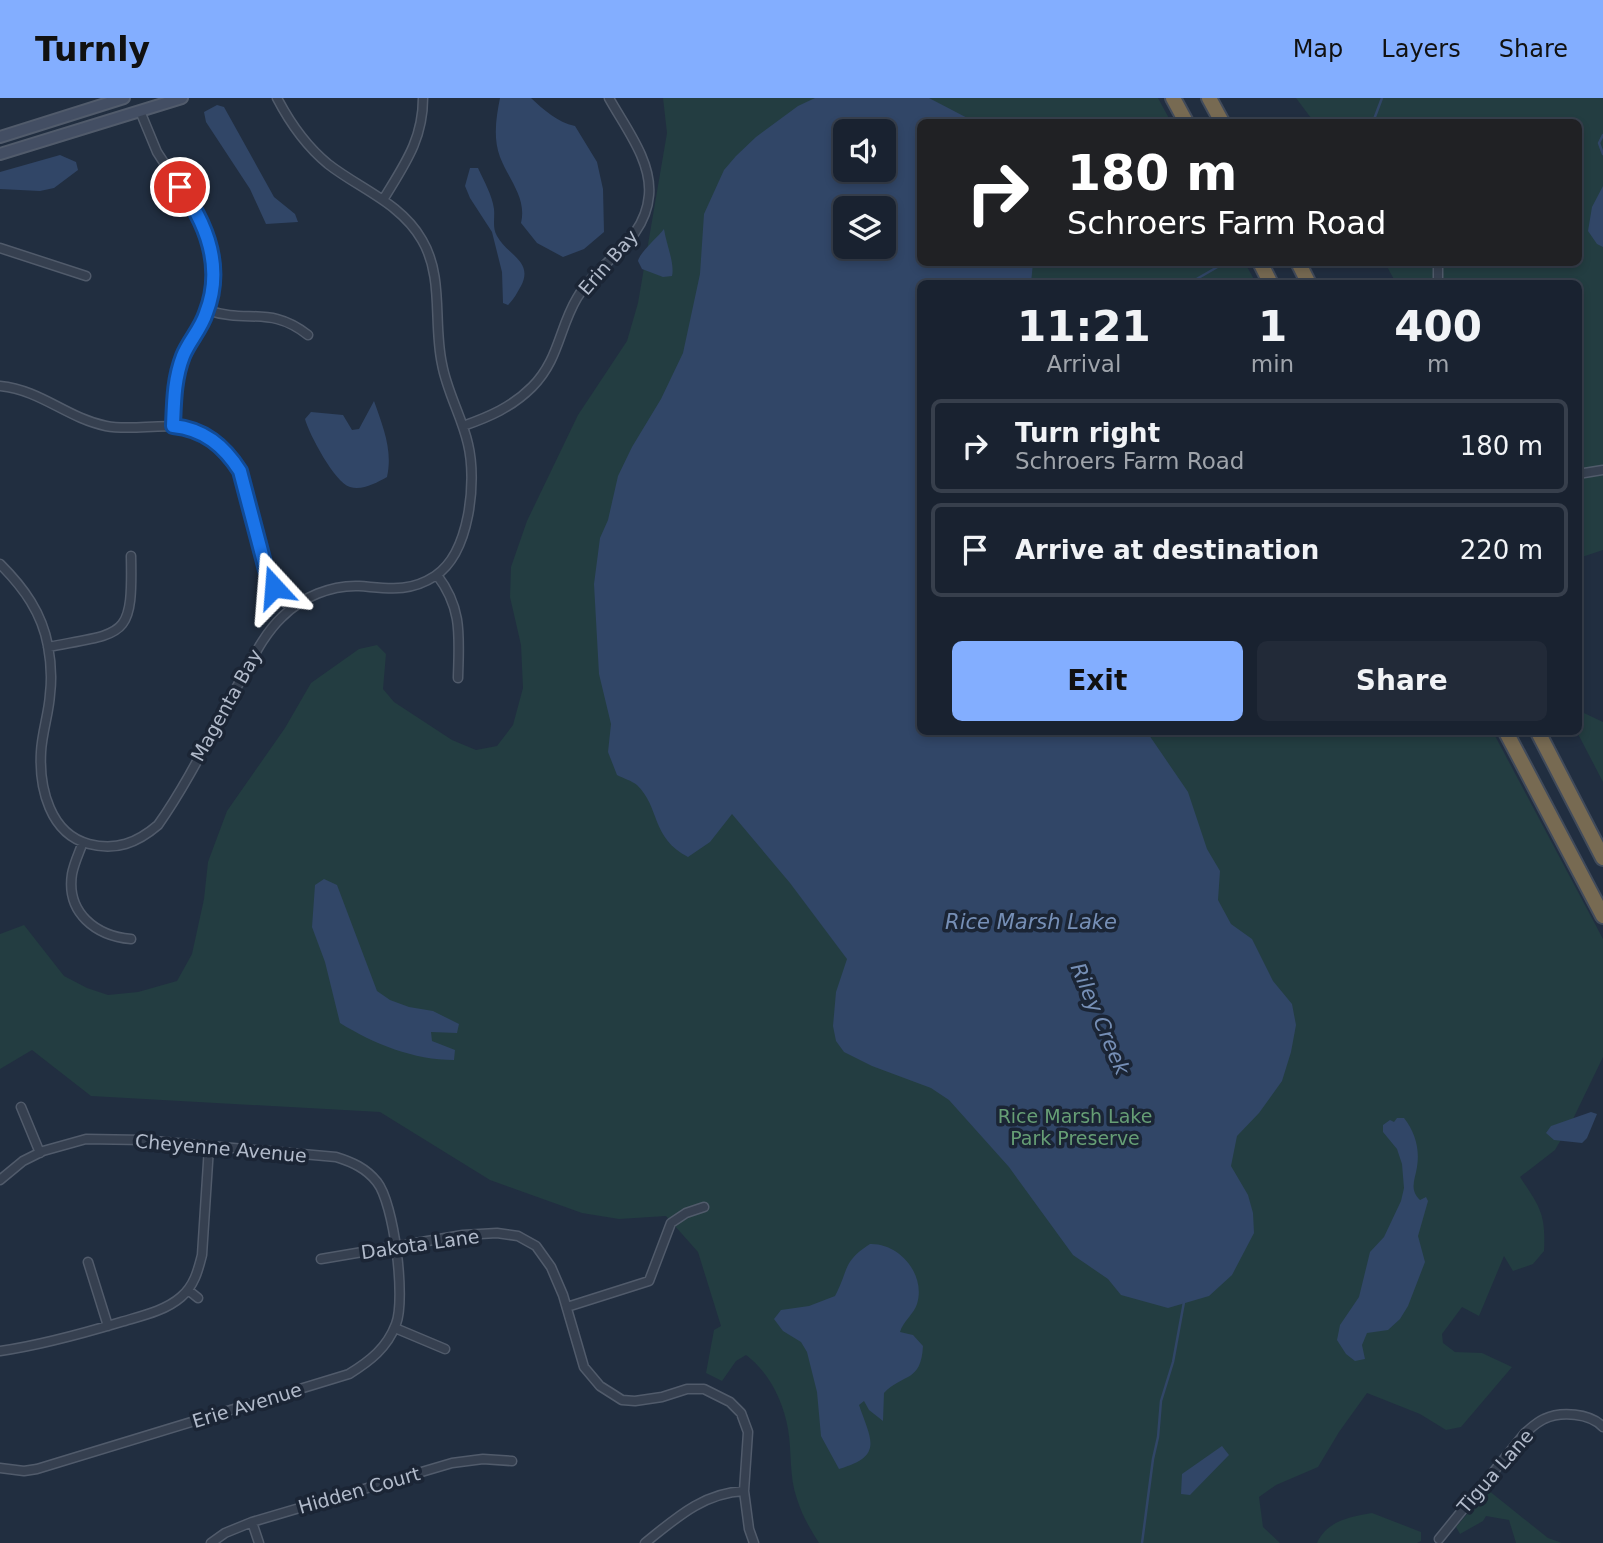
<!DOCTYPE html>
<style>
body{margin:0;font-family:"DejaVu Sans",sans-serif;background:#222a38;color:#f1f3f6;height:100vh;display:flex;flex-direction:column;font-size:26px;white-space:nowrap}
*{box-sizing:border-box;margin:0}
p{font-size:23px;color:#9fa4ab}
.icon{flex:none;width:38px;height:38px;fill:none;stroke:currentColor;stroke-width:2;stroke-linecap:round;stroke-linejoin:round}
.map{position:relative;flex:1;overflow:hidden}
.sheet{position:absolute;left:917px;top:182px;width:665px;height:455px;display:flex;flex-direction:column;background:#192230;border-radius:10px;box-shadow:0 4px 10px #0003,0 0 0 2px #373f4c}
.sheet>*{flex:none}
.banner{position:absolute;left:917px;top:21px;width:665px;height:147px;border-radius:10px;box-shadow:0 4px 10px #0003,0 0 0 2px #373f4c;background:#202124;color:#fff;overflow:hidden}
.controls{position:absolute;left:833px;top:21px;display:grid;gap:14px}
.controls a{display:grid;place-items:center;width:63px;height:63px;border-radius:10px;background:#192230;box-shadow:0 4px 10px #0003,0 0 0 2px #373f4c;font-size:35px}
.pin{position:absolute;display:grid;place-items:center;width:60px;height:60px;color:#fff;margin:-30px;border:4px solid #fff;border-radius:50%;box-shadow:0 2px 7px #0007}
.me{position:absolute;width:77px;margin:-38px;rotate:341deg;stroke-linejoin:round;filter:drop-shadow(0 0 5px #0008)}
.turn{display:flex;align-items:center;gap:24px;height:147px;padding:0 35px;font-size:32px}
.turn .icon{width:91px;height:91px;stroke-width:2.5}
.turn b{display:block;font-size:49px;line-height:60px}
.eta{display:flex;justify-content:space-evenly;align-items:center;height:119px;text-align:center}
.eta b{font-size:42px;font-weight:700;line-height:49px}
.primary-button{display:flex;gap:14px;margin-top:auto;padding:14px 35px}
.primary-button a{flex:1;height:80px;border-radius:10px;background:#83aeff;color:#111;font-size:28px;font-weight:700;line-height:80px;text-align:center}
.primary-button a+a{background:#222a38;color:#f1f3f6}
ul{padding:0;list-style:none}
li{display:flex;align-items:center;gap:21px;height:94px;margin:0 14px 10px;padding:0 21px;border:4px solid #373f4c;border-radius:10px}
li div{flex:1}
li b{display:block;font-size:26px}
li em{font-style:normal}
header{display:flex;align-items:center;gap:42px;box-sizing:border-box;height:98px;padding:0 35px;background:#83aeff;color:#111}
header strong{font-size:33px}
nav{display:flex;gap:38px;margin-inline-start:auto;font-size:24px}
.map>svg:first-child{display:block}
.green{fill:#233d41;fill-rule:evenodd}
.water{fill:#314667;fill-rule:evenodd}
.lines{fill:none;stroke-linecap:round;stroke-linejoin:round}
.stream{stroke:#314667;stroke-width:2.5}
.minor-casing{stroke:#515b6b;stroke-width:11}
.secondary-casing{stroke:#515b6b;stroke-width:14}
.motorway-casing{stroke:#414b5b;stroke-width:18}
.minor{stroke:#364050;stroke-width:8}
.secondary{stroke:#434e63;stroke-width:10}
.motorway{stroke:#776a52;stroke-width:14}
.route-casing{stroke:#114b97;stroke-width:18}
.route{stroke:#1a73e8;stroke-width:12}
.labels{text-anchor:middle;stroke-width:7;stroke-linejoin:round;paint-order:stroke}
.street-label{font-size:19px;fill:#b2bbcb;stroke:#1b2535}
.park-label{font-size:19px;fill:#669e75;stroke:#1b2535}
.water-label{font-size:21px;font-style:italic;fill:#768fb6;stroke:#1b2535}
</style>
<header>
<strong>Turnly</strong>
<nav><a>Map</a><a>Layers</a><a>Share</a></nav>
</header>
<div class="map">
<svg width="1603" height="1445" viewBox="0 0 1603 1445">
<rect width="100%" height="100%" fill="#212e40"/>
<!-- green -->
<path class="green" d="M663 0H1158L1171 24H920V164L1245 165 1256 185 920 186V634H1493L1603 841V959L1573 1021 1555 1052 1520 1079C1540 1109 1546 1116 1544 1153L1533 1166 1513 1173 1504 1158 1479 1218 1462 1209 1442 1236 1443 1245 1455 1254 1482 1255 1512 1269 1461 1329 1446 1332 1420 1316 1367 1295 1339 1334 1318 1369 1276 1387 1259 1399 1263 1429 1280 1445H819C810 1431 802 1417 797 1401 789 1379 792 1354 788 1331 783 1303 769 1274 746 1257L736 1263 722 1283 706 1275 714 1232 721 1228 698 1154 666 1118 619 1121 582 1115 490 1082 380 1014 91 998 32 952 0 971V836L24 827 64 878 87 890 108 897 138 894 177 883 192 856 204 801 208 764 227 713 285 630 311 585 359 551 377 547 386 556 383 591 394 604 452 642 476 652 497 648 513 627 523 590 521 547 510 499 511 469 527 423 578 317 627 243 638 205 667 35ZM845 33H884V72H845ZM845 110H884V149H845Z
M1296 0H1603V452L1579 460 1578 186 1396 185 1385 165 1578 164V24H1314Z
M1584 615 1603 624V684L1577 634H1578L1579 618Z
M1488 1392 1548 1440 1562 1445H1576H1516L1509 1422 1486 1418 1483 1423 1460 1436 1456 1429Z
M1372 1415 1421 1434V1443L1417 1445H1317C1327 1423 1349 1419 1372 1415Z"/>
<!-- water -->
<path class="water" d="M500 0H531C544 12 557 24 575 28L597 64 603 91 604 134 584 151 563 159 537 145 521 125C527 100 509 82 500 59 493 40 496 20 500 0Z
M815 0H929L975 24H920V164L1033 165 1031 185 920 186V634H1147L1188 694 1207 751 1220 773 1218 802 1231 826 1252 841 1273 883 1292 906 1296 927 1291 954 1282 983 1259 1015 1237 1038 1231 1068 1248 1097 1253 1115 1254 1135 1232 1177 1209 1198 1168 1210 1121 1197 1108 1181 1073 1157 1009 1069 949 1002 931 990 872 968 844 954 836 943 833 928 836 894 847 861 790 785 732 716 710 744 688 759C651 740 660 709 637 687 632 683 623 680 617 677L608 654 611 626 599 576 594 486 600 440 608 422 618 378 632 349 661 301 683 255 700 176 704 116 724 72 736 58 756 39 798 8ZM845 33H884V72H845ZM845 110H884V149H845Z
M217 7 224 9 274 99 295 116 298 124 266 126 250 91 206 24 204 14Z
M60 57 76 64 78 72 54 90 40 93 0 91V74Z
M470 70H478C484 83 492 97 494 111 495 121 492 129 497 138 507 157 534 163 521 188 517 195 514 201 508 207L503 205 502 174 492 134 470 100 465 88Z
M1603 88V149L1597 146 1588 133 1592 109Z
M664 131C666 145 675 166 672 178L663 179 642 171 638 163C640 154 657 140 664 131Z
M374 303C383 329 393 352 387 379 376 385 362 393 350 389 335 385 309 336 305 321L311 314 343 317 352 332 359 331Z
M324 781 337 787 377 893 390 902 409 909 433 913 459 926 457 935 431 934 432 943 455 952 454 962C414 962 374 946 340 925L325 864 312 829 315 787Z
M1591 1014 1597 1016 1587 1040 1582 1045 1554 1042 1546 1035 1551 1028Z
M1397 1020H1404C1415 1034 1420 1051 1417 1069 1415 1082 1409 1091 1420 1102L1426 1099 1428 1103 1418 1138 1425 1164 1408 1208 1400 1221 1388 1232 1367 1235 1362 1247 1365 1261 1355 1263 1346 1256 1337 1242 1340 1227 1359 1199 1370 1154 1384 1139 1401 1103 1404 1090 1402 1066 1397 1051 1383 1034V1027L1390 1022 1394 1024Z
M870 1146C900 1145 926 1177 917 1206 914 1216 903 1223 900 1234L913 1237 923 1248C921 1285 903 1275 884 1295L883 1323 869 1312 864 1303 859 1307C871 1342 884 1358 839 1371L821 1338 817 1294 807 1254 801 1244 783 1233 774 1221 781 1212 809 1208 835 1198C849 1172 842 1164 870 1146Z
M1222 1348 1229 1357 1190 1397 1181 1396 1182 1376Z"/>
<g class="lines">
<!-- stream -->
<path class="stream" d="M1373 24 1382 0
M1603 37 1599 45 1603 56
M1188 186 1226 164
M1142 1445 1153 1361 1158 1339 1161 1303 1173 1264 1184 1204"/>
<!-- minor casing -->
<g class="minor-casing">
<path id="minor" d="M140 13 157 54 202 123 213 158 212 196 207 215 183 258 178 273 175 288 173 328
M383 102C404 67 423 42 423 0
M0 150 86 178
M1438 186V164
M207 212C248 226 270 207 308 237
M0 288C41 292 67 320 106 328 136 334 168 322 197 333 216 340 229 356 240 373 255 413 257 483 291 510
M463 328C489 319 512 309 532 289 559 262 559 230 577 200 599 162 645 145 649 97 652 63 625 29 609 0
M1578 376 1603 372
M0 466C24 490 42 515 48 548 51 564 52 580 50 596 49 615 42 634 41 654 39 690 50 736 89 746 116 753 137 745 158 727 189 683 213 632 239 585 252 562 263 537 282 519 302 499 331 487 359 488 387 490 409 495 435 478 470 455 477 383 468 346 462 319 447 294 442 266 433 225 444 179 422 142 401 105 360 91 328 66 306 48 290 25 277 0
M437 477C463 511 459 539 458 580
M48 549C125 534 133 542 131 458
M83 744C79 755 74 765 72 776 66 815 96 838 131 841
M21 1009 40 1055
M0 1082 23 1063 43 1053 86 1041 143 1042 336 1059C352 1064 366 1070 377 1084 394 1105 406 1201 396 1226 387 1250 370 1263 349 1276L37 1371 24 1373 0 1370
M321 1161 463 1137 497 1135 518 1138 536 1148 551 1169 563 1197 584 1269 600 1288 622 1302 635 1303 662 1299 687 1291H704L730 1304 741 1315 748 1334 744 1393 749 1431 754 1445
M88 1164 108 1228
M188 1192 198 1200
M567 1209 649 1183 671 1125 686 1115 704 1109
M395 1230 445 1251
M0 1253C42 1247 81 1236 121 1224 141 1218 165 1213 181 1199 194 1188 198 1173 202 1157L209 1049
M252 1424 259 1445
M1439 1441 1525 1335C1531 1330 1537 1324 1544 1321 1561 1313 1590 1315 1603 1329
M211 1445 225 1435 252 1424 452 1365 483 1361 512 1363
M645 1445C676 1420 703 1395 744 1393"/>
</g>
<!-- secondary casing -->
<g class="secondary-casing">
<path id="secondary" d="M0 39 124 0
M0 56 182 0"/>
</g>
<!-- motorway casing -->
<g class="motorway-casing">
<path id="motorway" d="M1173 0 1186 24
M1209 0 1222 24
M1260 164 1271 186
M1298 164 1309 186
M1506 634 1603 818
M1538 634 1603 760"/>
</g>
<!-- minor -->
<use href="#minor" class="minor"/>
<!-- secondary -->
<use href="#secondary" class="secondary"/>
<!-- motorway -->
<use href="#motorway" class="motorway"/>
</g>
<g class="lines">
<!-- route casing -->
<g class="route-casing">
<path id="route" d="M180 89C207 126 224 169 206 215 201 231 189 243 183 258 174 281 174 304 173 328 204 331 224 348 240 373L266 472 274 489"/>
</g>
<!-- route -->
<use href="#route" class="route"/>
</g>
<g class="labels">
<!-- street labels -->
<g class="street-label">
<text transform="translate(608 164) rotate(-49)" y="7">Erin Bay</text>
<text transform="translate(226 607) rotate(-61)" y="7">Magenta Bay</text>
<text transform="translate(221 1050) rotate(5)" y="7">Cheyenne Avenue</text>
<text transform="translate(420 1146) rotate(-8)" y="7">Dakota Lane</text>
<text transform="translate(247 1307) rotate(-17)" y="7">Erie Avenue</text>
<text transform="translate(1495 1373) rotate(-49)" y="7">Tigua Lane</text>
<text transform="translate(359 1392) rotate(-16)" y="7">Hidden Court</text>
</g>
<!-- park labels -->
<g class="park-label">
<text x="1075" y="1025">Rice Marsh Lake<tspan x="1075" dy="22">Park Preserve</tspan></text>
</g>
<!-- water labels -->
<g class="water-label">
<text x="1031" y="831">Rice Marsh Lake</text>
<text transform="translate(1100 921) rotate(67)" y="7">Riley Creek</text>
</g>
</g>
</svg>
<div class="controls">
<a><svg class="icon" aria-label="sound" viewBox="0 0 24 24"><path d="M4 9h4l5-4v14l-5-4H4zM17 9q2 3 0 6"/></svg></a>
<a><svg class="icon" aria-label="layers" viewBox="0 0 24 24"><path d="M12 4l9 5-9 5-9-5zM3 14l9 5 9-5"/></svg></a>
</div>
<div class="pin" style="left:180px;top:89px;background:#d93025"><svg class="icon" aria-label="arrive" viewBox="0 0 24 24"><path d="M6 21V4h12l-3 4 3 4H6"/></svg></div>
<svg class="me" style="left:274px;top:489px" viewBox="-20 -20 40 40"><path d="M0-17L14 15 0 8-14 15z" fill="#1a73e8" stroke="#fff" stroke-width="4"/></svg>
<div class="banner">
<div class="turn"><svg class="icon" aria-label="right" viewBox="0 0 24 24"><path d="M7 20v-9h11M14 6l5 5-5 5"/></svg><div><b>180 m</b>Schroers Farm Road</div></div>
</div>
<section class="sheet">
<div class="eta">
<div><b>11:21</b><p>Arrival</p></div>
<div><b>1</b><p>min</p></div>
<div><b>400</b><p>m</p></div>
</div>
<ul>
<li><svg class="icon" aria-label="right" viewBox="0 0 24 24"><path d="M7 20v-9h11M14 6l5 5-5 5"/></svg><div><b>Turn right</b><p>Schroers Farm Road</p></div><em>180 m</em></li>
<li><svg class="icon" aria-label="arrive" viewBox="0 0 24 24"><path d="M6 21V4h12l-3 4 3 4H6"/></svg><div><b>Arrive at destination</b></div><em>220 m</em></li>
</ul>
<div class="primary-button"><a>Exit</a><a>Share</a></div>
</section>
</div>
